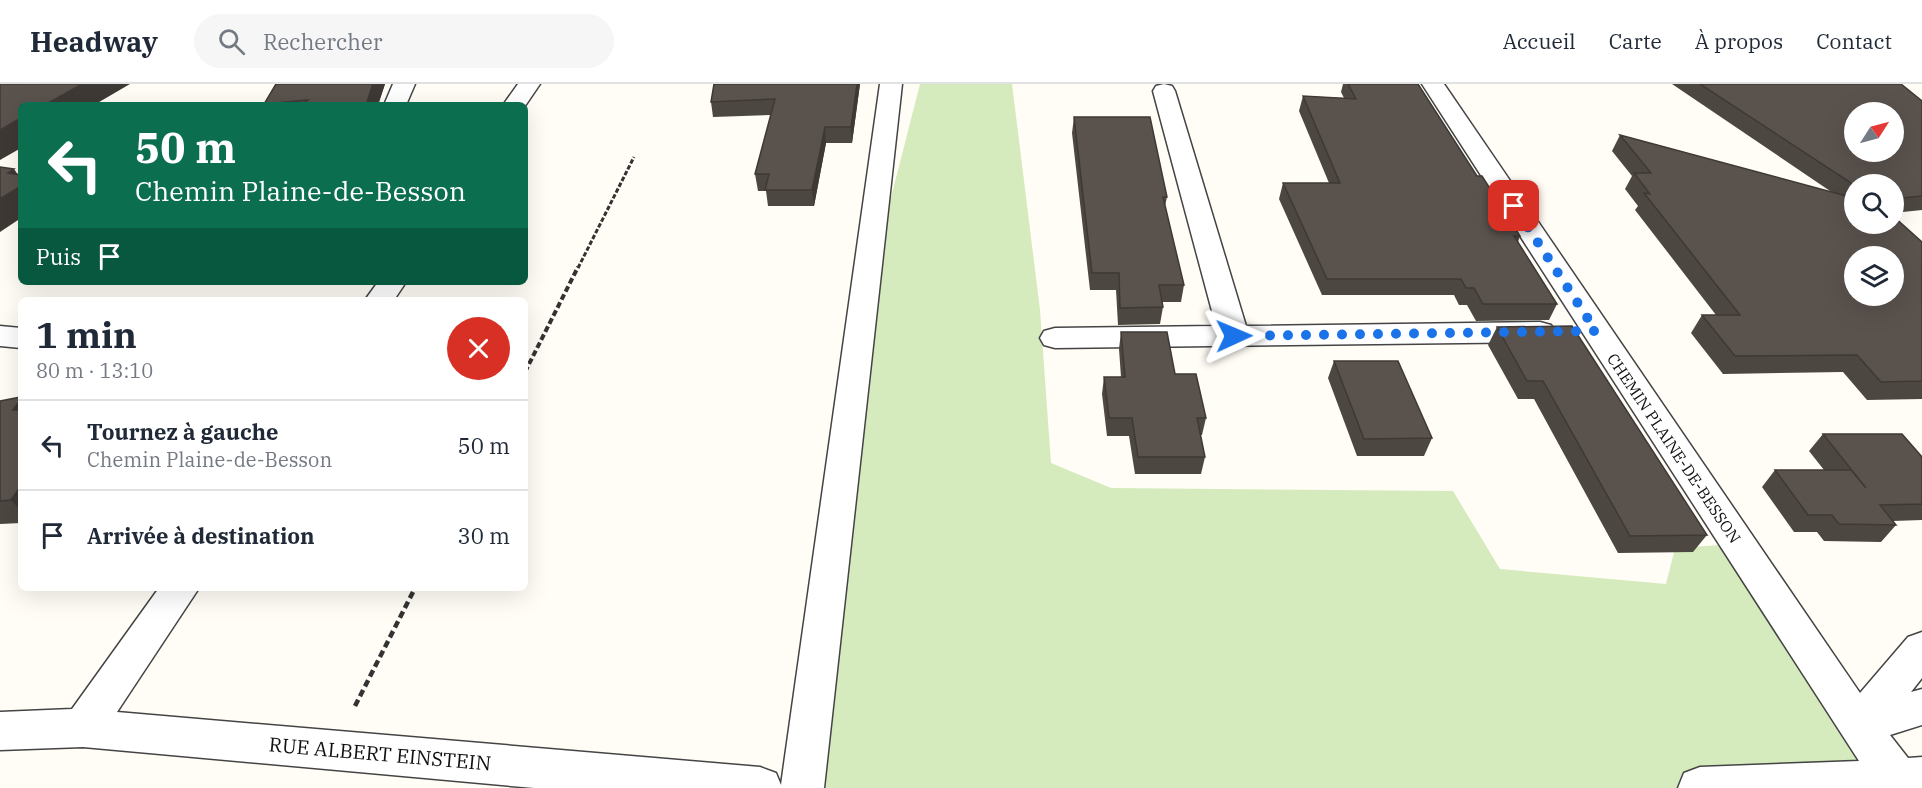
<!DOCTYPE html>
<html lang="fr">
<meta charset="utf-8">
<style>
body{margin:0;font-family:"IBM Plex Serif",serif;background:#f6f6f7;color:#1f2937;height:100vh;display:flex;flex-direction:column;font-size:22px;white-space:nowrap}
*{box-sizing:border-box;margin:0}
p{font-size:20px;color:#747a83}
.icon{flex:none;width:33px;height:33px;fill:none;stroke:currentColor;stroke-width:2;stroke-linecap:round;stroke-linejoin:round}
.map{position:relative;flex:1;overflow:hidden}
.panel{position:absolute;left:18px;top:213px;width:510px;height:294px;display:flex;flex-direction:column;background:#fff;border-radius:9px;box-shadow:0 6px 24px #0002}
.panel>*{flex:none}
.banner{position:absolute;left:18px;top:18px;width:510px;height:183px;border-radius:9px;box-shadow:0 6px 24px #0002;background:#0b6e4f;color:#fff;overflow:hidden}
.needle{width:39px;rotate:54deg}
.tools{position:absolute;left:1844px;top:18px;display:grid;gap:12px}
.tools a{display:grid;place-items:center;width:60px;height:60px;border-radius:50%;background:#fff;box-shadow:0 6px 24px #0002;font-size:30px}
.pin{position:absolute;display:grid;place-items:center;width:51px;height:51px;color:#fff;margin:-26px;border-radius:12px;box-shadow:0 3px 9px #0006}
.me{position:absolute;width:66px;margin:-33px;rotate:89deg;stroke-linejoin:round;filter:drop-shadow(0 0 4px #0008)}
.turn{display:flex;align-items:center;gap:21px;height:126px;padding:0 18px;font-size:27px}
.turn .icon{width:78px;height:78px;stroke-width:2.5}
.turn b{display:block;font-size:42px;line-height:51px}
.then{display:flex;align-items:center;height:57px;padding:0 18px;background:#0003;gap:12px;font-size:22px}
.round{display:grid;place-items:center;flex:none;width:63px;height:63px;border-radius:32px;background:#f6f6f7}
.headline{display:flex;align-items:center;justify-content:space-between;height:102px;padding:0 18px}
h1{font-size:36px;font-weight:700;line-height:45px}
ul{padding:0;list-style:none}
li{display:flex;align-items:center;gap:18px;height:90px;padding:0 18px;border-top:2px solid #e0e1e3}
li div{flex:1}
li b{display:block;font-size:22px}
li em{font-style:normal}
header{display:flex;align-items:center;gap:36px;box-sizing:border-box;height:84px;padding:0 30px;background:#fff;border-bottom:2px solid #e0e1e3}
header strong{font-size:28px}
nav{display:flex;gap:33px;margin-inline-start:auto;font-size:21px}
.search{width:420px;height:54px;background:#f6f6f7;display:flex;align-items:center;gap:15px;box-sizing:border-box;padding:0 21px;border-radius:33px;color:#747a83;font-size:22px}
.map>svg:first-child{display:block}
.green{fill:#d5ebbd}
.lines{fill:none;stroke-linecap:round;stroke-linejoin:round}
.minor-casing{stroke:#444;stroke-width:3}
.path-far2{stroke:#333;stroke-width:3;stroke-dasharray:4.5 2;stroke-linecap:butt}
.path-far1{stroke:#333;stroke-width:4;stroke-dasharray:6 3;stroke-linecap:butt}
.path{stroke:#333;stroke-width:4.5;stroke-dasharray:7 4;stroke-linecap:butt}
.minor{fill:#fff;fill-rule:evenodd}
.wall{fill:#4d4742}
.shaded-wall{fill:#3f3936}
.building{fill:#5a524d;stroke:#3f3936;stroke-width:1.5;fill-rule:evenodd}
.route{stroke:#1a73e8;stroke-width:10;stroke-dasharray:0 18}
.labels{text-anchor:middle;stroke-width:6;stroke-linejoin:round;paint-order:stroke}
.street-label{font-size:16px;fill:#111;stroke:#fff}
.near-street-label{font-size:20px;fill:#111;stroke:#fff}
</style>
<header>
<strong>Headway</strong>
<div class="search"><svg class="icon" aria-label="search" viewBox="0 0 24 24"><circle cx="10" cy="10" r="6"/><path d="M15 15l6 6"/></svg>Rechercher</div>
<nav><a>Accueil</a><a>Carte</a><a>À propos</a><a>Contact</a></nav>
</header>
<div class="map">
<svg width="1922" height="704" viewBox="0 0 1922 704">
<rect width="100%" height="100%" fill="#fffdf5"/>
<!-- green -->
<path class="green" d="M920 0H1012L1040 226 1051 379 1111 404 1453 407 1500 485 1666 500 1675 464 1737 460 1898 696 1700 704H802L863 223Z"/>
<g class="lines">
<!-- minor casing -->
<g class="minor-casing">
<path id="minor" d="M393 0H415L406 21H384Z
M518 0H540L525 22 503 21Z
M880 0H902L824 704H534L83 663 0 666V628L72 625 159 504H199L117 628 760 683 776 689 781 701Z
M1164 0 1172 2 1175 7 1246 242 1540 238 1551 241 1555 248 1551 255 1540 258 1055 264 1044 261 1040 254 1044 247 1055 244 1216 242 1153 7 1156 2Z
M1422 0H1444L1860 609 1908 553 1922 548V594L1911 608 1922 605V641L1890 651 1908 674 1922 673V704H1678L1684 689 1700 683 1859 677Z
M378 198H406L394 216H365Z
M0 242 21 244V264L0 262Z"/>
</g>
<!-- path-far2 -->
<path class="path-far2" d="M578 184 634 73"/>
<!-- path-far1 -->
<path class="path-far1" d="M525 288 578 183"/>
<!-- path -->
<path class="path" d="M355 622 415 504"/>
<!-- minor -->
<use href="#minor" class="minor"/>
</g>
<!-- wall -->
<path class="wall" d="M276 0H385L378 21H265Z
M714 0H860L852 59H826L814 122H768L766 107H758L755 90 771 31 713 33 711 18Z
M1343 0H1418L1477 92 1520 152 1518 158 1557 220 1549 236 1476 237 1467 221H1459L1454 211H1322L1279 115 1283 99H1329L1299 27 1303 12 1344 14 1341 8Z
M1672 0H1901L1922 17V126L1893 129V100H1854V140L1922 158V315L1867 316 1843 288 1723 290 1691 249 1702 231H1716L1635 126 1638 122 1625 105 1632 92 1612 67 1620 51 1833 109Z
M1074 33 1167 113 1165 122 1184 201 1181 218H1162L1163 223 1160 240 1118 241 1116 206H1090L1072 49Z
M1497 243 1707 451 1693 468 1618 469 1534 315H1518L1488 261Z
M1121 248 1175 290 1206 334 1202 351H1200L1205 373 1201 390H1135L1129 352H1107L1102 310 1104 293H1121L1119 265Z
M1334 277 1432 354 1424 372H1357L1328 294Z
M21 313V439L0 440V317Z
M1823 350 1922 373V436L1893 437 1896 441 1881 458 1824 457 1817 448H1794L1762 403 1775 386H1824L1809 367Z"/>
<!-- shaded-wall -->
<path class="shaded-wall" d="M82 0H130L94 21H45Z
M373 0H385L378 21H366Z
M857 0H860L852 59 851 43Z
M21 34V64L0 76V46Z
M825 43 826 59 814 122 812 106Z
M14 85 21 95V134L0 148V115L8 89Z
M21 315V335L13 326Z
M21 402V427L11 416Z"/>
<!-- building -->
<path class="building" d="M0 0H82L45 21H21V34L0 46Z
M276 0H373L366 21H302L308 16 264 20Z
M714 0H857L851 43H825L812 106H765L769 90H755L775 15 711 18Z
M1348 0H1418L1477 92H1482L1520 152H1514L1557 220H1483L1474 204H1466L1461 195H1327L1283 99H1340L1303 12 1356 15Z
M1700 0H1901L1922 17V112L1893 115V100L1854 101ZM1854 28H1893V68H1854Z
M1074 33H1150L1167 113H1163L1184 201H1159L1163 223 1120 224 1119 189H1092Z
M1620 51 1854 114V140H1893V132L1922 158V297L1881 298 1857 271 1735 272 1702 231H1740L1644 109 1650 110 1634 89H1651ZM1854 172H1893V212H1854Z
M0 83 14 85 8 89 21 91V102L0 115Z
M1572 242 1707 451 1630 452 1543 297H1527L1497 243Z
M1121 248H1167L1175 290H1196L1206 334H1197L1205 373H1138L1132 334H1109L1104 293H1125Z
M1334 277H1398L1432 354 1364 355Z
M21 313V315L13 326H21V402L11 416 0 417V317Z
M1823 350H1902L1922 373V420L1880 421 1896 441 1839 440 1832 431H1808L1775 386H1851L1866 404Z"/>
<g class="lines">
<!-- route -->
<path class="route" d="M1234 252 1596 247 1514 122"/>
</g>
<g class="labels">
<!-- street labels -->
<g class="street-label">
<text transform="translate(1674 364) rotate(56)" y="6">CHEMIN PLAINE-DE-BESSON</text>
</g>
<!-- near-street labels -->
<g class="near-street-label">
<text transform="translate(380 670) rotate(5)" y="7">RUE ALBERT EINSTEIN</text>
</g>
</g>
</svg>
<div class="tools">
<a><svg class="needle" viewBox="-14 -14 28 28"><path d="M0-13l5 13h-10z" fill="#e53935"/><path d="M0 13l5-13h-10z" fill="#747a83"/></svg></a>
<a><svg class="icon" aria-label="search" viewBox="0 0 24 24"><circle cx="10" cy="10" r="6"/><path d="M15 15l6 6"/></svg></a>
<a><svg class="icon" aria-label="layers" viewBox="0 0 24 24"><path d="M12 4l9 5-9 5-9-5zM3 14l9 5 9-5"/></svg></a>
</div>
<div class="pin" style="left:1514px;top:122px;background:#d93025"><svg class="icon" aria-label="arrive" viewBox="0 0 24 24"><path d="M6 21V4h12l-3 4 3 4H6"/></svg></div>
<svg class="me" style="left:1234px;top:252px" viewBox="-20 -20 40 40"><path d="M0-17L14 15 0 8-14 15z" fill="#1a73e8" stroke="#fff" stroke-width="4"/></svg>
<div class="banner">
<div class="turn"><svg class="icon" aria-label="left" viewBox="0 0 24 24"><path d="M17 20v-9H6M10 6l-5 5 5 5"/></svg><div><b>50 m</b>Chemin Plaine-de-Besson</div></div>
<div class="then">Puis<svg class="icon" aria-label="arrive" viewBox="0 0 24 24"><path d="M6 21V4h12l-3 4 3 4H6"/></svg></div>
</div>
<section class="panel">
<div class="headline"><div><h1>1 min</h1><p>80 m · 13:10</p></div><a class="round" style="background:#d93025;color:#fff"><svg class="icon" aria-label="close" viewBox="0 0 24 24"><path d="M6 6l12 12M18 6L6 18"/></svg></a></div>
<ul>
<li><svg class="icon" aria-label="left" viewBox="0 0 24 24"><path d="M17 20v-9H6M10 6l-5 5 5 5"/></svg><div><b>Tournez à gauche</b><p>Chemin Plaine-de-Besson</p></div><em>50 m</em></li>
<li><svg class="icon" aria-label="arrive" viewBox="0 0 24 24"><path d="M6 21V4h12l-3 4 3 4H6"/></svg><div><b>Arrivée à destination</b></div><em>30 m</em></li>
</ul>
</section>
</div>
